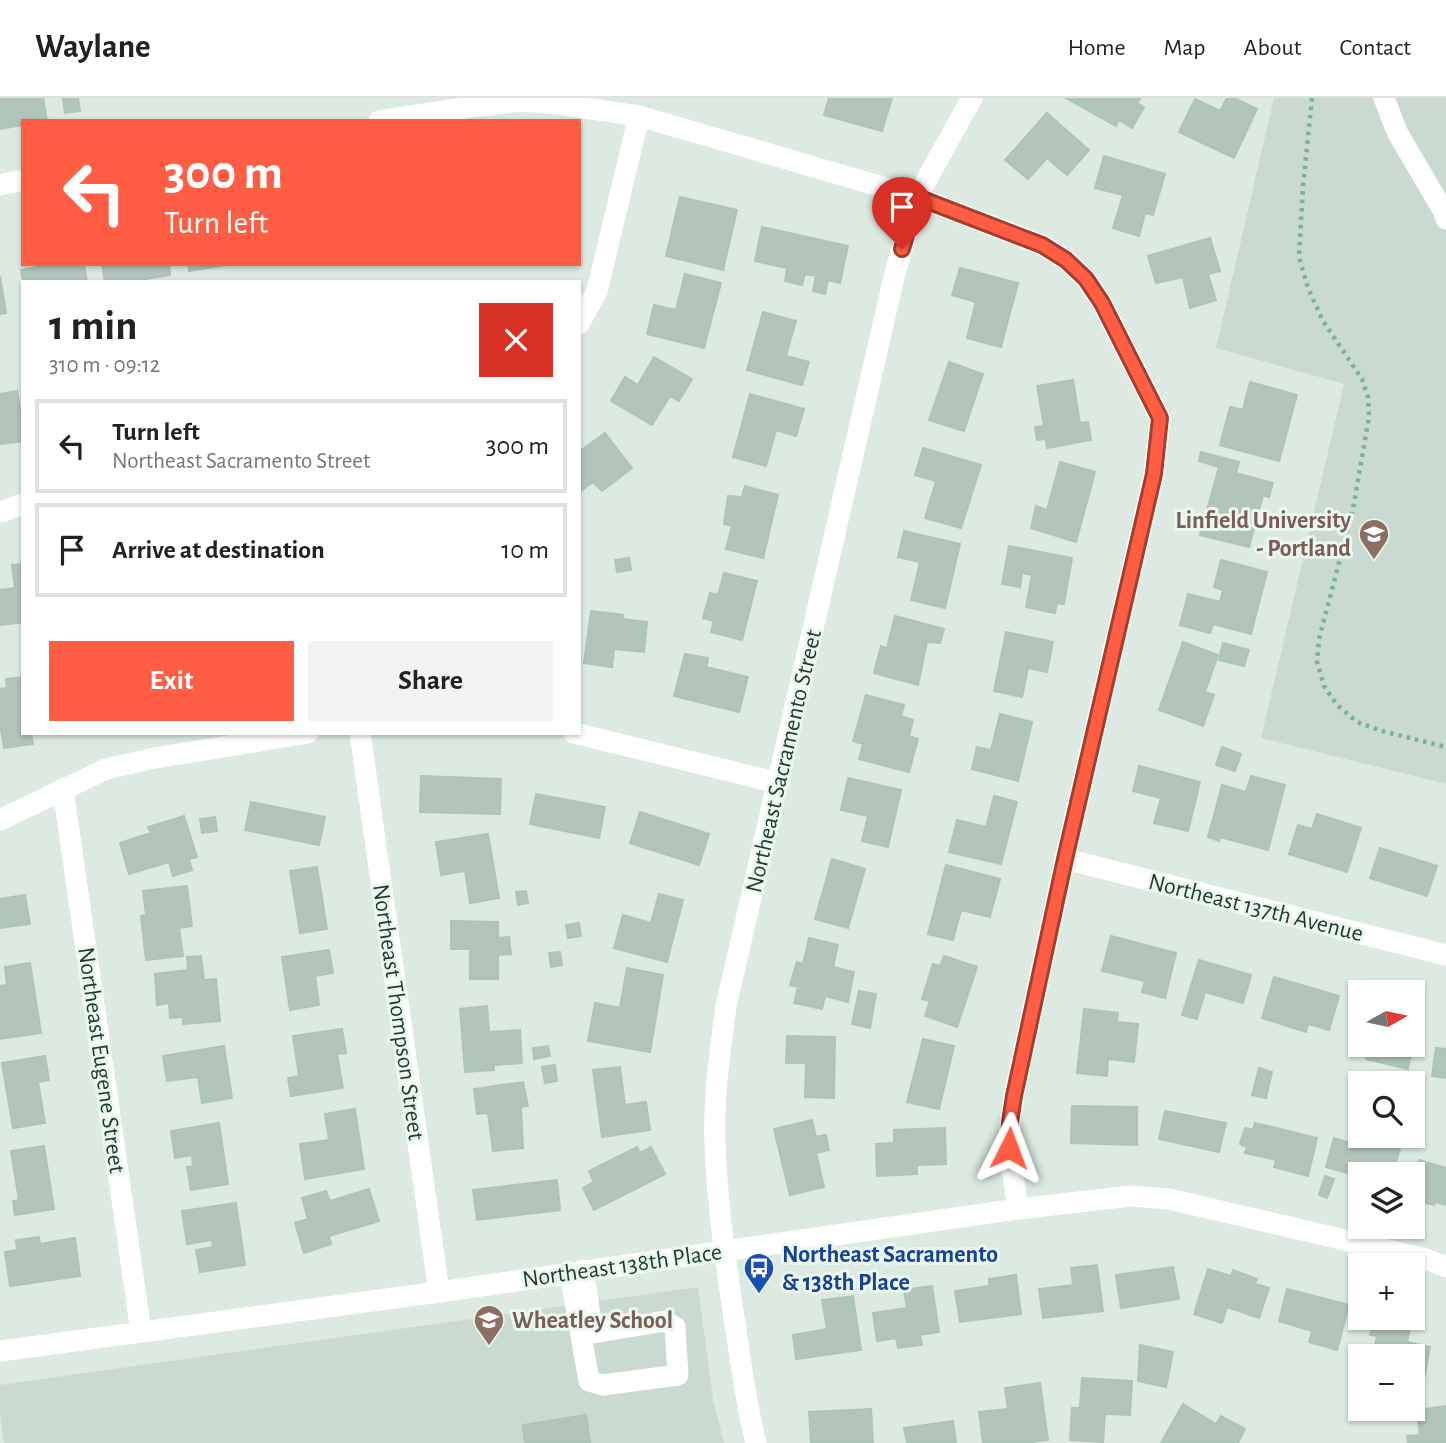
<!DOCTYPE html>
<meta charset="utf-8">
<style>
body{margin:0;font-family:"Alegreya Sans",sans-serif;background:#f2f2f2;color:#222;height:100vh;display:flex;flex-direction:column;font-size:26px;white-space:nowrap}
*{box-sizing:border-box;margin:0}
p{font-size:23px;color:#767676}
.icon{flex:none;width:38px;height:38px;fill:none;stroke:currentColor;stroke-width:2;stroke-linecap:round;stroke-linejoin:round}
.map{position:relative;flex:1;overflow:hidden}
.details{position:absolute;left:21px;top:182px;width:560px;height:455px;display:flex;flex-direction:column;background:#fff;border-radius:0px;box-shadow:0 2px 5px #0004}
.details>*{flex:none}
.top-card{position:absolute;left:21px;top:21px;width:560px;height:147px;border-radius:0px;box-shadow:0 2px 5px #0004;background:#ff5e45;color:#fff;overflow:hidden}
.needle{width:46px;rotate:81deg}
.tools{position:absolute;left:1348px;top:882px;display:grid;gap:14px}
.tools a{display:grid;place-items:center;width:77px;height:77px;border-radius:0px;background:#fff;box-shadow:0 2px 5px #0004;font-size:35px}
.pin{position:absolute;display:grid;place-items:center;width:60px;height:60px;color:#fff;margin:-72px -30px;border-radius:50% 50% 50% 0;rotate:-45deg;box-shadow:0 0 7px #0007}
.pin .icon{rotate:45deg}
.me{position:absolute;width:77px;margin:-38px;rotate:3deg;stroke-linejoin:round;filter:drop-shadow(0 0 5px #0008)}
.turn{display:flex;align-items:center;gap:24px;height:147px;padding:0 28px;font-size:32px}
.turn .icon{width:91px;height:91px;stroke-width:2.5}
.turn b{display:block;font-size:49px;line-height:60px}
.round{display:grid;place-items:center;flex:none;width:74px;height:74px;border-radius:0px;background:#f2f2f2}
.headline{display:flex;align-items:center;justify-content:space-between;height:119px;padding:0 28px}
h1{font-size:42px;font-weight:700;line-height:52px}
.button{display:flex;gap:14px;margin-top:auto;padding:14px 28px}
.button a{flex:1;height:80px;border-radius:0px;background:#ff5e45;color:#fff;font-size:28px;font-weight:700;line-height:80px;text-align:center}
.button a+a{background:#f2f2f2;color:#222}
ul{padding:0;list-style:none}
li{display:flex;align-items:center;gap:21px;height:94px;margin:0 14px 10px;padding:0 14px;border:4px solid #e0e0e0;border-radius:0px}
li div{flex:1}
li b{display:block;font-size:26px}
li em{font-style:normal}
header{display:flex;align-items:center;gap:42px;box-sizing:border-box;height:98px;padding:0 35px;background:#fff;border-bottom:2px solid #e0e0e0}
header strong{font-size:33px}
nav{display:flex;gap:38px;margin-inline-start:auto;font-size:24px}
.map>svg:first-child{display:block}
.built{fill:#cadad1}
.building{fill:#b1c5bb;stroke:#aec4b8;stroke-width:2}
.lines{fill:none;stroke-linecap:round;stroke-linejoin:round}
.path{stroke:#78b299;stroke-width:4.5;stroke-dasharray:3.5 5;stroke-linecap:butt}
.minor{stroke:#fff;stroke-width:21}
.route-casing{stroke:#a63d2d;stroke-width:18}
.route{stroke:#ff5e45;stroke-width:12}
.labels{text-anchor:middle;stroke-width:6;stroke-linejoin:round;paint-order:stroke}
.education-label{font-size:24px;font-weight:bold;fill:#785e54;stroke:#ecf7f0;text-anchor:end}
.street-label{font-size:24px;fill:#1c3b2f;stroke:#ecf7f0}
.transit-label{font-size:24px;font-weight:bold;fill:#164399;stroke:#ecf7f0;text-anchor:start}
</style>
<header>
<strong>Waylane</strong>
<nav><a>Home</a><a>Map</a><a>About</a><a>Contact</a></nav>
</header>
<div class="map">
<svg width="1446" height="1345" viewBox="0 0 1446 1345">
<rect width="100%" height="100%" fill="#dceae2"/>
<!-- built -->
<path class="built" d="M1274 0H1446V686L1261 640 1344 286 1216 250Z
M698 1189 713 1301 724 1345H4L0 1315V1287Z"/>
<!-- building -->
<path class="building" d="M0 0H43L47 23H23V27L0 31Z
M63 0H78L80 13 65 15Z
M829 0H892L882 33 824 17Z
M1066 0H1138L1140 1 1137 5 1144 9 1132 30 1119 22 1116 28Z
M1227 0H1234L1257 11 1234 60 1179 34 1195 1 1220 13Z
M1047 15 1089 52 1067 77 1047 60 1028 81 1005 62Z
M1104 58 1165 76 1153 117 1145 115 1139 138 1113 130 1123 97 1095 90Z
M680 99 737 112 723 172 666 158Z
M762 129 848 148 840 185 828 182 825 196 813 193 816 178 805 176 802 187 785 183 787 170 755 163Z
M1210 140 1220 173 1208 176 1216 202 1190 210 1183 179 1156 185 1148 158Z
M84 166 87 184H23L21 172 54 166Z
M102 166H169L170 177 127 184H105Z
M188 166H232L189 173Z
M960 170 1018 185 1001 249 967 240 976 204 952 197Z
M685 176 721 185 704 250 647 236 654 207 676 212Z
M0 178 6 215 0 216Z
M763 214 796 223 786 258 809 264 802 287 747 272Z
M654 259 692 281 679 303 670 298 652 327 611 303 625 279 638 287Z
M949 264 983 276 964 333 929 322Z
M1073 282 1080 325 1088 324 1091 342 1047 350 1046 341 1037 342 1035 329 1044 328 1037 288Z
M1250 284 1297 297 1279 363 1220 347 1230 309 1243 312Z
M17 293 23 329V343L0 346V296Z
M750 296 804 311 796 338 776 332 766 368 733 359Z
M605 335 632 370 602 393 593 384 579 394V354Z
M923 350 981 367 961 430 925 420 936 383 915 377Z
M1201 354 1239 364 1236 375 1273 385 1269 399 1263 397 1249 449 1200 437 1219 369 1199 363Z
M1060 364 1095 374 1076 444 1031 430 1036 408 1047 412Z
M745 388 778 397 763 460 726 451 732 428 724 426 728 398 742 399Z
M904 433 960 446 945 510 911 502 920 464 898 459Z
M1009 448 1072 460 1064 506 1057 505 1055 515 1026 509 1032 477 1022 475 1020 489 1002 486Z
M629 460 631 472 617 474 615 462Z
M1221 462 1267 474 1251 536 1213 526 1210 535 1180 527 1188 496 1220 504 1223 492 1214 489Z
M23 466V524L0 527V492L15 490 12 467Z
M724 475 757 483 742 542 711 534 714 523 703 520 710 495 718 497Z
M591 513 623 517V521L647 524 644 554 614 551 612 569 584 565Z
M895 518 944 531 940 545 927 544 918 587 874 575 881 548 887 550Z
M1006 534 1053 544 1047 574 1028 570 1022 599 994 593Z
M1183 544 1218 557 1205 594 1214 597 1203 628 1159 612Z
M1223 545 1249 552 1244 568 1219 562Z
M685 556 708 560 706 569 748 579 739 614 674 598Z
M23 579V635H31L33 646 4 650 0 626V591L7 590 6 581Z
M866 597 904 607 901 618 913 622 909 638 918 641 909 674 859 661 863 646 853 643Z
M1000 616 1032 624 1018 683 972 671 977 649 991 652Z
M1222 649 1241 656 1235 673 1216 667Z
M1139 668 1200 684 1188 733 1154 725 1161 700 1133 693Z
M421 678 501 681 500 716 420 714Z
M1251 678 1285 687 1268 752 1220 739 1219 743 1208 739 1222 687 1246 694Z
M848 680 901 692 888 749 862 743 868 718 841 712Z
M536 696 605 709 599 740 530 726Z
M994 698 1017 704 1001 766 949 754 957 722 986 729Z
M251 704 325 719 319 747 245 732Z
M640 714 709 736 699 767 630 745Z
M1317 716 1361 730 1347 774 1289 756 1298 727 1312 731Z
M184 718 197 759 189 761 192 772 173 778 169 764 129 776 120 745 151 735 148 729Z
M215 719 217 733 202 735 200 721Z
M488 736 499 800 470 805 465 773 441 777 436 744Z
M1380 750 1437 768 1427 798 1370 780Z
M832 761 865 771 848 830 815 821Z
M946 767 1000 781 990 819 961 812 953 842 928 836Z
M317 769 327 831 300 835 290 773Z
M187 788 192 828 179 830 183 858 146 862 141 818 146 817 143 793Z
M526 793 528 805 518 807 516 794Z
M659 796 683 802 667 864 614 850 623 817 651 825Z
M25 797 30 826 0 830V801Z
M451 823 498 824V840L509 839 511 856 498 857V881H470V851H451Z
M579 825 581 838 568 840 566 827Z
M1111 838 1176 855 1165 900 1142 894 1145 883 1102 873Z
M809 840 838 847 833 869 854 874 848 904 825 898 822 911 794 905 798 889 790 887 797 864 803 866Z
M329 852 333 875 315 878 319 907 290 912 282 859Z
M560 854 562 867 551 869 549 855Z
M201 858 204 882 216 881 220 923 183 926V919L170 920 169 905 157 907 155 876 188 872 187 859Z
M944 858 977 869 957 929 925 918 930 903 922 901 933 866 940 868Z
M1199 862 1251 877 1243 905 1205 894 1197 921 1182 917Z
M30 865 41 935 0 941V888L7 887 5 869Z
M627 870 663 877 650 954 588 943 595 905 620 910Z
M1274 879 1339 898 1329 932 1308 926 1306 934 1262 920Z
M859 893 876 896 870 930 852 926Z
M1360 903V931L1353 929Z
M487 908 489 934 520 932 522 965 494 967V972L465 974 460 911Z
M1084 911 1118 915 1117 924 1138 926 1134 964 1108 961 1107 978 1077 975Z
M1412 915 1420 917 1408 971 1366 961 1369 947H1412Z
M342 931 346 955 337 956 343 990 291 998 288 980 299 978 293 938Z
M787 938 835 939 834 1000 805 999 806 965H786Z
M923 941 954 948 939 1011 907 1004Z
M224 948 232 1000 202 1005 198 979 167 983 163 958Z
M548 948 550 958 534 961 533 950Z
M1436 950 1446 951V980L1432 978Z
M45 958 49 982 38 984 45 1025 13 1030 2 965Z
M555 967 557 983 545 985 542 969Z
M620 969 625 1007 646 1004 650 1032 602 1039 593 972Z
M1259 970 1272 974 1266 1000 1252 997Z
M523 984 528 1008 521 1009 523 1050 493 1053 488 1015 477 1016 474 991Z
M1072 1008 1137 1009V1047L1071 1045Z
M355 1011 364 1071 305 1081 300 1046 329 1042 325 1016Z
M1165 1013 1226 1025 1219 1054 1159 1041Z
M812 1022 816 1039 826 1037 829 1052 816 1055 824 1089 790 1097 774 1031Z
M219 1025 228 1086 191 1092 187 1069 193 1068 192 1057 175 1060 171 1033Z
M1255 1025 1317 1040 1308 1078 1274 1069 1276 1062 1245 1055 1247 1049 1240 1046 1245 1030 1253 1032Z
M945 1030 946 1066 917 1067V1076L877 1078 876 1046 894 1045V1032Z
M1357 1030 1360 1031V1038H1384L1402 1043 1393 1076H1360V1084H1357L1359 1078 1326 1069 1334 1040 1353 1046Z
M44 1048 54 1111 15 1117 13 1103 19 1102 11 1053Z
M637 1049 640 1055 651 1049 665 1076 594 1112 583 1090 594 1084 589 1073Z
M1419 1062 1446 1070V1107L1435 1104 1434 1107 1412 1101V1085Z
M1325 1078 1334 1081 1327 1100 1319 1097Z
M557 1082 560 1112 477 1122 473 1092Z
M369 1091 379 1123 329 1138 331 1146 304 1155 295 1125 308 1121 302 1100 326 1093 330 1103Z
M236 1105 245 1167 200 1174 196 1152 213 1149 212 1142 187 1146 182 1113Z
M39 1139 40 1146 75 1140 80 1178 10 1188 5 1154 17 1152 16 1142Z
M1097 1167 1103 1213 1043 1220 1039 1191 1073 1187 1071 1170Z
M1173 1169 1179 1201 1121 1210 1116 1177Z
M1208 1171 1231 1178 1233 1172 1257 1181 1255 1186 1269 1190 1259 1220 1227 1209 1222 1225 1194 1216Z
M1016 1177 1021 1216 960 1224 955 1193 989 1188V1181Z
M932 1188 939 1234 920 1237 922 1247 898 1250 896 1240 877 1243 873 1215 907 1210 904 1192Z
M1287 1191 1349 1207 1337 1252 1309 1244 1312 1233 1279 1223Z
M853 1198 861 1252 796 1261 793 1237 827 1231 822 1202Z
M1374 1220H1412L1407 1244 1430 1249 1424 1281 1412 1279V1258H1373L1377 1238 1370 1237Z
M1140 1247 1173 1254 1166 1289 1138 1283Z
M1082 1280 1132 1283 1130 1317 1105 1316 1103 1344 1070 1342 1072 1310H1080Z
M1040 1285 1048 1342 1025 1345H983L979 1314 1008 1311 1005 1290Z
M1183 1306 1216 1326 1221 1318 1245 1331 1238 1345H1161Z
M1446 1308V1345H1408L1407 1338 1420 1337 1417 1312Z
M871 1311 873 1345H811L809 1314Z
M586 1317 590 1345H525L523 1327Z
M953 1323 956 1345H907L904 1330Z"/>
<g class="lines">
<!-- path -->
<path class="path" d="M1312 0 1303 88 1299 159 1308 190 1323 223 1362 281 1368 299 1369 319 1353 411 1319 541 1317 564 1324 588 1337 607 1357 624 1382 633 1446 649"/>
<!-- minor -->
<path class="minor" d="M1384 0 1397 34 1444 114 1446 121
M379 23 469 9 521 3 559 6 639 18 917 99 1042 147 1066 162 1086 181 1102 205 1160 320 1154 376 1065 761 1014 998 1010 1024 1009 1050 1018 1111
M0 87 23 82
M579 226 597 193 639 18
M0 414 23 406
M360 635 439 1194
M574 635 779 685
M63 691 141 1234
M0 722 106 671 155 660 308 635
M1065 761 1446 857
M570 1174 589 1283 603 1287 678 1277 675 1229 665 1223 593 1235 583 1172
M0 1253 439 1194 1018 1111 1131 1098 1169 1101 1426 1161 1446 1169
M756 1345C745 1302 740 1257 733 1213 725 1158 717 1103 715 1047 713 1001 720 954 726 908L895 175 917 99 972 0"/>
</g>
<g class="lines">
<!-- route casing -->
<g class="route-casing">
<path id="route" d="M902 151 917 99 1042 147 1066 162 1086 181 1102 205 1160 320 1154 376 1065 761 1014 998 1010 1024 1009 1050"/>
</g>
<!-- route -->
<use href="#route" class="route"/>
</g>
<!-- icons -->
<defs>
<g id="university-pin" transform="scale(1.575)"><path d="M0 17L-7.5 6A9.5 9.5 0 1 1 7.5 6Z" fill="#8d6e63" stroke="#ecf7f0"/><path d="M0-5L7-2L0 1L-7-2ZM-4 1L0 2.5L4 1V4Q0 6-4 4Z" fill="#fff"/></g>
<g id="bus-pin" transform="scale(1.575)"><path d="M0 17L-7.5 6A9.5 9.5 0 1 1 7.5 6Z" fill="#1a4fb4" stroke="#ecf7f0"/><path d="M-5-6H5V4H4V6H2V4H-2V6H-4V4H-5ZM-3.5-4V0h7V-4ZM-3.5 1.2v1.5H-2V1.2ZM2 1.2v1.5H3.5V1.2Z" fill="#fff"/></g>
<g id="school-pin" transform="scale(1.575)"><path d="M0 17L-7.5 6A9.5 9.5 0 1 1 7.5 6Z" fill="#8d6e63" stroke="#ecf7f0"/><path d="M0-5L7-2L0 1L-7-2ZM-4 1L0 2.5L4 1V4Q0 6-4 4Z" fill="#fff"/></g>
</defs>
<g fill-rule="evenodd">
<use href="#university-pin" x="1374" y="436"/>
<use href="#bus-pin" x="759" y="1170"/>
<use href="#school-pin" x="489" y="1222"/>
</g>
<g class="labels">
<!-- education labels -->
<g class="education-label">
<text x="1351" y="430">Linfield University<tspan x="1351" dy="28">- Portland</tspan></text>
<text x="512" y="1230" text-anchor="start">Wheatley School</text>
</g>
<!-- street labels -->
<g class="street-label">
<text transform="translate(783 663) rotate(-77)" y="8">Northeast Sacramento Street</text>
<text transform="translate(1256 809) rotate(14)" y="8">Northeast 137th Avenue</text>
<text transform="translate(399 914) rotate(82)" y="8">Northeast Thompson Street</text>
<text transform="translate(102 962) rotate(82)" y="8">Northeast Eugene Street</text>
<text transform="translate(622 1167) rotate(-8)" y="8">Northeast 138th Place</text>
</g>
<!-- transit labels -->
<g class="transit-label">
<text x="782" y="1164">Northeast Sacramento<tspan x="782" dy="28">&amp; 138th Place</tspan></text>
</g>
</g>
</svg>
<div class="tools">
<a><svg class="needle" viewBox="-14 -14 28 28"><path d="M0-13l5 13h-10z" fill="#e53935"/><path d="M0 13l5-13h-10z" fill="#767676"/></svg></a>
<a><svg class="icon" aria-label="search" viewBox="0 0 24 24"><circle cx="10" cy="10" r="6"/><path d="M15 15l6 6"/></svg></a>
<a><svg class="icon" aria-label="layers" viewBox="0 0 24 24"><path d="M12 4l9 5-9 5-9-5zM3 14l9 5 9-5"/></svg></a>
<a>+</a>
<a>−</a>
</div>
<div class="pin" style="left:902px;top:151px;background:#d93025"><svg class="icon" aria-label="arrive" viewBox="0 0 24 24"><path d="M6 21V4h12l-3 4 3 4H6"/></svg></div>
<svg class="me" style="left:1009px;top:1050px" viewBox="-20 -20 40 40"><path d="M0-17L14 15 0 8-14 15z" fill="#ff5e45" stroke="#fff" stroke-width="4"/></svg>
<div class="top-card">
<div class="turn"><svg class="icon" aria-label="left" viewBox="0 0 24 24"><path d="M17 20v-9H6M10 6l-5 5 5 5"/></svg><div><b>300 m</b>Turn left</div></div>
</div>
<section class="details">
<div class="headline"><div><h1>1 min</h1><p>310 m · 09:12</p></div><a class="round" style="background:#d93025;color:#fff"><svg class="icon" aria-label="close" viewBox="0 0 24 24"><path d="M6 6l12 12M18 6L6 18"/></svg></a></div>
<ul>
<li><svg class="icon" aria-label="left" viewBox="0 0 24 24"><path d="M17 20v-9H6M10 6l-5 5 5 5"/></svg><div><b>Turn left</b><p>Northeast Sacramento Street</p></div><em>300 m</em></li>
<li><svg class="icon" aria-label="arrive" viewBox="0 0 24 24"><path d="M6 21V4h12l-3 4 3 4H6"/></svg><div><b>Arrive at destination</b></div><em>10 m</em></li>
</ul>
<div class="button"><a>Exit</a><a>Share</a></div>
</section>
</div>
